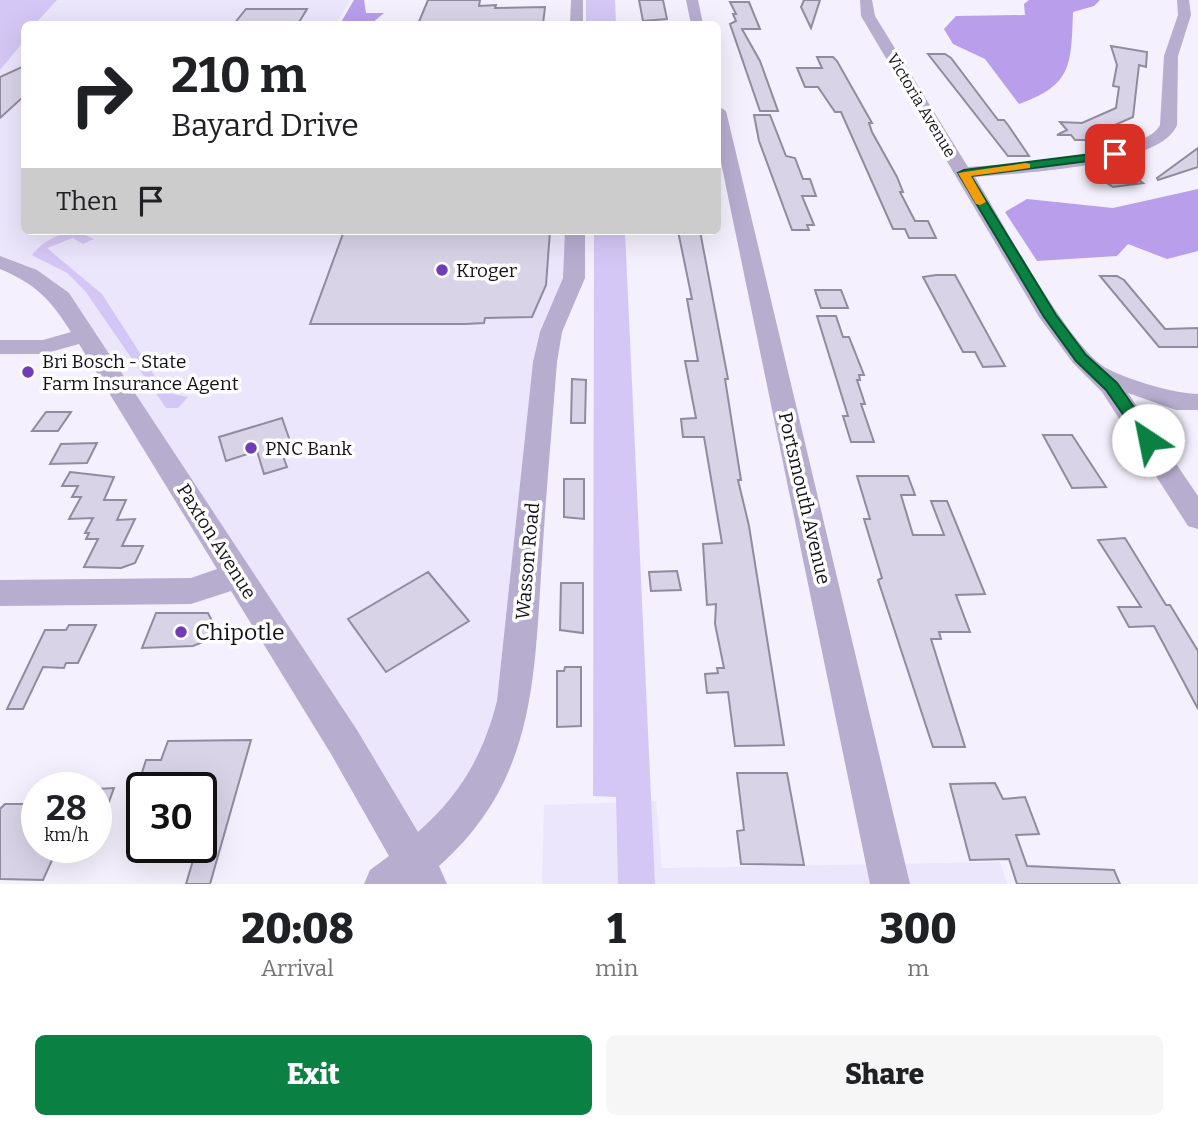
<!DOCTYPE html>
<style>
body{margin:0;font-family:Bitter,serif;background:#f6f6f6;color:#202124;height:100vh;display:flex;flex-direction:column;font-size:26px;white-space:nowrap}
*{box-sizing:border-box;margin:0}
p{font-size:23px;color:#757577}
.icon{flex:none;width:38px;height:38px;fill:none;stroke:currentColor;stroke-width:2;stroke-linecap:round;stroke-linejoin:round}
.map{position:relative;height:884px;overflow:hidden}
.details{display:flex;flex-direction:column;background:#fff;flex:1}
.details>*{flex:none}
.hud{position:absolute;left:21px;top:21px;width:700px;height:214px;border-radius:10px;box-shadow:0 7px 28px #0002;background:#fff;color:#202124;overflow:hidden}
.speed{position:absolute;left:21px;top:772px;display:flex;gap:14px;font-size:35px;font-weight:700;text-align:center}
.speed>*{display:grid;place-content:center;width:91px;height:91px;border-radius:50%;background:#fff;box-shadow:0 7px 28px #0002;line-height:1}
.speed small{font-size:18px;font-weight:400}
.speed .limit{border:4px solid #111;border-radius:10px;background:#fff;color:#111}
.pin{position:absolute;display:grid;place-items:center;width:60px;height:60px;color:#fff;margin:-30px;border-radius:14px;box-shadow:0 4px 10px #0006}
.me{position:absolute;width:77px;margin:-38px;rotate:326deg;stroke-linejoin:round;filter:drop-shadow(0 0 5px #0008)}
.turn{display:flex;align-items:center;gap:24px;height:147px;padding:0 35px;font-size:32px}
.turn .icon{width:91px;height:91px;stroke-width:2.5}
.turn b{display:block;font-size:49px;line-height:60px}
.then{display:flex;align-items:center;height:66px;padding:0 35px;background:#0003;gap:14px;font-size:26px}
.eta{display:flex;justify-content:space-evenly;align-items:center;height:119px;text-align:center}
.eta b{font-size:42px;font-weight:800;line-height:49px}
.cta{display:flex;gap:14px;margin-top:auto;padding:14px 35px}
.cta a{flex:1;height:80px;border-radius:10px;background:#0b8043;color:#fff;font-size:28px;font-weight:800;line-height:80px;text-align:center}
.cta a+a{background:#f6f6f6;color:#202124}
.map>svg:first-child{display:block}
.built{fill:#ece6fc}
.green{fill:#d5c7f5}
.forest{fill:#b89eeb}
.building{fill:#d9d3e8;stroke:#918b9f;stroke-width:2}
.lines{fill:none;stroke-linecap:round;stroke-linejoin:round}
.minor{fill:#b7adcf;fill-rule:evenodd}
.route{fill:#0b8043;stroke:#07532c;stroke-width:2}
.slow{fill:#f59e0b}
.poi-dot{fill:#703db4;stroke:#fff;stroke-width:2.5}
.labels{text-anchor:middle;stroke-width:7;stroke-linejoin:round;paint-order:stroke}
.far-street-label{font-size:16px;fill:#141219;stroke:#fff}
.poi-label{font-size:19px;fill:#141219;stroke:#fff;text-anchor:start}
.street-label{font-size:19px;fill:#141219;stroke:#fff}
.near-poi-label{font-size:23px;fill:#141219;stroke:#fff;text-anchor:start}
</style>
<div class="map">
<svg width="1198" height="884" viewBox="0 0 1198 884">
<rect width="100%" height="100%" fill="#f4f0fd"/>
<!-- built -->
<path class="built" d="M57 0H350L336 24H35Z
M24 41V231H575L551 332 516 694 414 863 61 298 0 262V70Z
M656 801 662 868 1000 862 1007 884H542L544 805Z"/>
<!-- green -->
<path class="green" d="M0 0H57L35 24H24V41L0 70Z
M586 0H615L616 24H586Z
M594 231H625L655 884H618L616 797 593 796Z
M78 232 94 239 83 244 73 238 47 248 102 294 165 392 188 397 178 408H166L85 291 67 273 32 255C40 244 59 231 78 232Z"/>
<!-- forest -->
<path class="forest" d="M354 0H364L366 13H384L371 24H340Z
M1029 0H1100L1094 6 1073 12C1071 64 1073 85 1019 104L985 59 953 44 944 29 956 16 1025 15 1024 4Z
M1198 189V251L1167 259 1128 244 1117 256 1037 261 1005 212 1027 199 1113 208Z"/>
<!-- building -->
<path class="building" d="M428 0H480L479 6 496 5 495 8 545 7 543 24H418Z
M639 0H663L667 19 643 21Z
M804 0H820L811 28 801 7Z
M730 2H749L760 29H742L760 61 778 111H760L730 24 736 21 733 14H736Z
M246 9H307L298 24H234Z
M1111 46 1147 52 1146 67 1139 65 1133 117 1092 135 1097 140H1075L1071 135H1057L1067 130 1060 122 1082 123 1116 108 1119 87 1113 86 1117 65Z
M928 54H945L951 58 998 120H1004L1008 125 1029 156H1008Z
M817 57H833L837 61 872 123H869L872 132 897 177 903 192H900L915 221H928L936 238H909L905 229H893L841 112H835L818 87H805L797 68H822Z
M24 66V96L0 118V77Z
M754 115H770L786 156 795 158 803 179H810L816 196H802L814 225H807L809 230H792L759 141Z
M1198 148V167L1158 180 1157 178Z
M1126 171 1143 183 1113 187 1096 176Z
M344 231H550L546 285 532 317 485 318 484 323 465 324H310Z
M678 231H700L728 379H725L741 480H738L749 526 784 745 735 746 728 692 707 693 705 674 718 673 717 668H724L715 624 716 604 707 605 703 544 722 543 704 437H683L681 419 696 418 685 361H698L687 299H692Z
M936 275H955L1005 366 983 367 975 352H963L923 277Z
M1100 276H1117L1124 280 1165 329 1198 328V347H1159Z
M815 290H841L848 308H821Z
M817 316H836L843 337H849L864 375H859L860 380H857L865 404H861L874 442H851L843 416H848Z
M572 379 586 380 585 423H571Z
M46 412H71L58 431H32Z
M282 418 290 441 279 445 287 467 264 474 257 451 226 461 219 437Z
M1043 435H1072L1106 487 1072 488Z
M97 443 87 463 50 464 61 444Z
M70 472 114 477 104 500H126L117 520 135 519 122 546H143L135 563 121 568 84 567 98 539H86L89 533H85L93 518 69 519 81 497H72L78 486H62Z
M857 476H908L915 495H901L913 535H944L931 501H947L985 594 956 595 970 632H939L941 639H931L965 747H933L878 580 882 578 864 519H870Z
M564 479H584V519L564 517Z
M1125 538 1166 605H1170L1198 651V709L1154 626 1129 627 1118 607H1141L1098 540Z
M677 571 681 590 651 591 649 572Z
M428 572 469 621 386 672 348 619Z
M561 583H583V633L560 630Z
M156 613H208L216 629 208 640 193 646 142 648Z
M69 625H96L78 663H66L64 668 43 667 23 709H7L45 630H66Z
M565 667H581V726L557 727V671H564Z
M251 740 210 884H186L197 847H201V788H137L146 760H161L168 741Z
M737 773H787L804 865 741 864 737 831 744 830Z
M995 783 1003 799 1025 797 1039 834 1016 835 1027 866 1114 870 1120 884H1017L1009 859 970 860 950 784Z
M114 788 98 832 96 831V789Z
M5 804H37V847H58L43 880 0 879V809Z"/>
<g class="lines">
<!-- minor -->
<path class="minor" d="M571 0H583V24H570Z
M686 0H698L703 24H691Z
M860 0H872L875 16 968 167C1006 164 1143 158 1160 125L1164 56 1178 15 1177 0H1189L1191 15 1178 56 1177 125C1161 167 1017 173 975 177 1001 219 1068 346 1106 368 1126 379 1175 394 1198 394V410H1176L1128 393 1198 496V529L1188 526 1102 392 1073 363 1039 317 861 16Z
M718 106 726 111 910 884H870L718 148Z
M565 231H585V278L562 332 557 362C552 428 546 493 542 559 534 679 536 780 439 866L447 884H364L370 870 389 856 331 754 231 591 191 604 0 606V580L191 578 217 569 79 344 43 354H0V340H43L71 332C51 300 36 284 0 269V256L37 270 69 293 357 730 418 832C460 795 483 756 497 701L533 362 540 332 563 278Z"/>
</g>
<!-- route -->
<path class="route" d="M1115 151 1119 152V157L971 176 1056 315 1086 355 1117 383 1154 436 1156 440 1148 445 1143 443 1106 390 1076 361 1044 317 958 173 964 170Z"/>
<!-- slow -->
<path class="slow" d="M1026 163 1030 164V168L971 176 986 202 980 205 976 204 958 173Z"/>
<!-- markers -->
<g class="poi-dot">
<circle cx="442" cy="270" r="7"/>
<circle cx="28" cy="372" r="7"/>
<circle cx="251" cy="448" r="7"/>
<circle cx="181" cy="632" r="7"/>
</g>
<g class="labels">
<!-- far-street labels -->
<g class="far-street-label">
<text transform="translate(922 105) rotate(59)" y="6">Victoria Avenue</text>
</g>
<!-- poi labels -->
<g class="poi-label">
<text x="456" y="277">Kroger</text>
<text x="42" y="368">Bri Bosch - State<tspan x="42" dy="22">Farm Insurance Agent</tspan></text>
<text x="265" y="455">PNC Bank</text>
</g>
<!-- street labels -->
<g class="street-label">
<text transform="translate(805 498) rotate(77)" y="7">Portsmouth Avenue</text>
<text transform="translate(217 541) rotate(58)" y="7">Paxton Avenue</text>
<text transform="translate(527 561) rotate(-85)" y="7">Wasson Road</text>
</g>
<!-- near-poi labels -->
<g class="near-poi-label">
<text x="195" y="640">Chipotle</text>
</g>
</g>
</svg>
<div class="speed"><div>28<small>km/h</small></div><div class="limit">30</div></div>
<div class="pin" style="left:1115px;top:154px;background:#d93025"><svg class="icon" aria-label="arrive" viewBox="0 0 24 24"><path d="M6 21V4h12l-3 4 3 4H6"/></svg></div>
<svg class="me" style="left:1148px;top:440px" viewBox="-20 -20 40 40"><circle r="19" fill="#fff"/><path d="M0-13L10 11 0 6-10 11z" fill="#0b8043"/></svg>
<div class="hud">
<div class="turn"><svg class="icon" aria-label="right" viewBox="0 0 24 24"><path d="M7 20v-9h11M14 6l5 5-5 5"/></svg><div><b>210 m</b>Bayard Drive</div></div>
<div class="then">Then<svg class="icon" aria-label="arrive" viewBox="0 0 24 24"><path d="M6 21V4h12l-3 4 3 4H6"/></svg></div>
</div>
</div>
<section class="details">
<div class="eta">
<div><b>20:08</b><p>Arrival</p></div>
<div><b>1</b><p>min</p></div>
<div><b>300</b><p>m</p></div>
</div>
<div class="cta"><a>Exit</a><a>Share</a></div>
</section>
